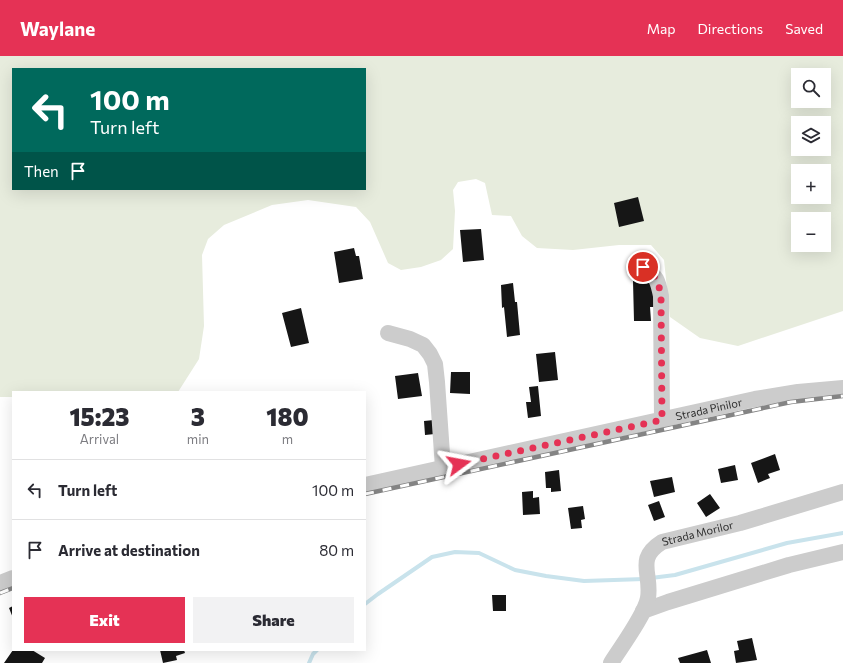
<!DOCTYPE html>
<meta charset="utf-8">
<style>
body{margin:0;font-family:Commissioner,sans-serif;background:#f2f2f3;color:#2b2b33;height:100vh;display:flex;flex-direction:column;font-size:15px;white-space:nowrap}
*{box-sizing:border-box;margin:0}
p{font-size:13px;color:#7c7c81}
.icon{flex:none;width:22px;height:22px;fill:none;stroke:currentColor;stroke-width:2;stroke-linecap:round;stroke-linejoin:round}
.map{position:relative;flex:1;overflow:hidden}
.drawer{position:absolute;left:12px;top:335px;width:354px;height:260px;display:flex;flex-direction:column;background:#fff;border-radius:0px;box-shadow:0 4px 16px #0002}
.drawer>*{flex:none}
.top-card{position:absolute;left:12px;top:12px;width:354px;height:122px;border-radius:0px;box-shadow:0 4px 16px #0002;background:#00695c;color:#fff;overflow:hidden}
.buttons{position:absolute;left:791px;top:12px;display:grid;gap:8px}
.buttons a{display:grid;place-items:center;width:40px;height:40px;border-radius:0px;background:#fff;box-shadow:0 4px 16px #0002;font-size:20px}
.pin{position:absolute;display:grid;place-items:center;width:34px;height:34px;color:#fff;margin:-17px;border:2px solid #fff;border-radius:50%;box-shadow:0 1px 4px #0007}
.me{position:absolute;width:44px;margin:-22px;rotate:77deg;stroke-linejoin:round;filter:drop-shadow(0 0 3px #0008)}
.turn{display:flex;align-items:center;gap:14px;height:84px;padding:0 12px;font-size:18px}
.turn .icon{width:52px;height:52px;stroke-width:2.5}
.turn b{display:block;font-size:28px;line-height:34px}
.then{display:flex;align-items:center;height:38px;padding:0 12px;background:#0003;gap:8px;font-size:15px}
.eta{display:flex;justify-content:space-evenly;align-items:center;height:68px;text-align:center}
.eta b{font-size:24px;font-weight:800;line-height:28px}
.primary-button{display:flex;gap:8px;margin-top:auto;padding:8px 12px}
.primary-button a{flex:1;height:46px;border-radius:0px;background:#e53255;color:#fff;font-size:16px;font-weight:800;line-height:46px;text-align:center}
.primary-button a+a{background:#f2f2f3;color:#2b2b33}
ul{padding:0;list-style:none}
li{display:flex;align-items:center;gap:12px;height:60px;padding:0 12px;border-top:1px solid #e1e1e2}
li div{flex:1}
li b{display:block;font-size:15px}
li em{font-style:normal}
header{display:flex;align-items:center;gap:24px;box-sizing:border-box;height:56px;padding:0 20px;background:#e53255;color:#fff}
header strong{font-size:19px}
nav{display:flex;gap:22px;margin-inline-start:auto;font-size:14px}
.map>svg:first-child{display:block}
.green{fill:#e7ecdd;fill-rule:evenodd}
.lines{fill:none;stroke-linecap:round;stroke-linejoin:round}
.stream{stroke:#c9e3ec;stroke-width:4}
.building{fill:#161616}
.minor{stroke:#ccc;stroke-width:16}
.rail-casing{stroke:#848484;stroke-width:4.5}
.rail{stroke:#fff;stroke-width:3;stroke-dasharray:9;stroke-linecap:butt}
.route{stroke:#e53255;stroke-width:7;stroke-dasharray:0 12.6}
.labels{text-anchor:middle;stroke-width:4;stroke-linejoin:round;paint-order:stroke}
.street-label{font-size:11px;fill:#2f2f2f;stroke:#fff}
</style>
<header>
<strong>Waylane</strong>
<nav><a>Map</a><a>Directions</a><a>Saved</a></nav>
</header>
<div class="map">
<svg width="843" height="607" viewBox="0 0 843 607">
<rect width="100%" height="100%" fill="#fff"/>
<!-- green -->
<path class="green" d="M0 0H843V255L738 290 700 282 670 261 664 204 651 189H619L573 194 537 192 522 180 511 160 492 159 485 127 476 123 458 126 453 134 455 155 453 193 441 204 421 211 401 214 388 207 370 166 356 151 308 144 272 149 224 169 208 183 202 199 204 270 199 303 178 336H13V341H0ZM13 13H365V133H13ZM798 19H824V45H798ZM798 67H824V93H798ZM798 115H824V141H798ZM798 163H824V189H798Z"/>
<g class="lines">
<!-- stream -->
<path class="stream" d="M651 522 675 519 787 487 843 477
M365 548 378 538 432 501 455 496 479 497 515 514 546 520 584 525 644 523
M309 607 313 598 317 594"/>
</g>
<!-- building -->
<path class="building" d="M638 141 644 165 619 171 614 147Z
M481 173 484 204 463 206 460 174Z
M354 192 356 200H359L363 223 339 227 334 196Z
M633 225H652L657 251H650L651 265H634Z
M513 227 515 246H517L520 279 507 281 504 251 502 252 501 229Z
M301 252 309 287 291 291 282 257Z
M555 296 558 324 539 326 536 298Z
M451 316H470V338L450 337Z
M418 317 422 340 398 343 395 320Z
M538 330 541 360 528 362 526 346H531L529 331Z
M434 364 435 378 425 379 424 365Z
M775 398 780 414 768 418 770 422 758 427 751 407Z
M735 409 738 424 721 427 718 413Z
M559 414 561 435 551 436V432H546L545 416Z
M672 421 675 436 654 441 650 425Z
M533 435V442L539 441 540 458 523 459 522 436Z
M710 438 720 452 706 461 697 447Z
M659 445 665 461 654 465 648 449Z
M583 450 585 463 581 464 582 472 571 473 568 452Z
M492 539H506V555H493Z
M13 550V562L9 552Z
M752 582 757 604 736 607 734 595 739 594 737 585Z
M13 594H32L45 602 42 607H4Z
M160 594H184L185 597 176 600 177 604 163 607Z
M707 594 711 607H680L678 602Z"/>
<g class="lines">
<!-- minor -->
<g class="minor">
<path d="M643 211C657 220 658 225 661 240L662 364"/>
<path d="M388 277 410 283 423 289 430 298 435 308 437 326 443 412"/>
<path id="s1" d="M365 429 755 343 798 336 843 332"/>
<path d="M0 527 13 522"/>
<path d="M643 555 668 546 789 509 843 496"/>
<path id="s2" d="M611 607C621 591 645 559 648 542 652 517 635 503 662 486L740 467 843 436"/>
</g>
<!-- rail casing -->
<g class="rail-casing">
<path id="rail" d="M365 438 791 346 843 340
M0 537 13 532"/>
</g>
<!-- rail -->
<use href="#rail" class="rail"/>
</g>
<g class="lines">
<!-- route -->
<path class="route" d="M459 408 662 364 661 240C658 225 657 219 643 211"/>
</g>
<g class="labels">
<!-- street labels -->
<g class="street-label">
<text dy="4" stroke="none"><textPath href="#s1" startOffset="352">Strada Pinilor</textPath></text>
<text dy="4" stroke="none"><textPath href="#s2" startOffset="174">Strada Morilor</textPath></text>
</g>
</g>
</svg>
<div class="buttons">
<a><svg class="icon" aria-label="search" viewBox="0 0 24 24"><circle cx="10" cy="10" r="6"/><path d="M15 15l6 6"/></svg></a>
<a><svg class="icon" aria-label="layers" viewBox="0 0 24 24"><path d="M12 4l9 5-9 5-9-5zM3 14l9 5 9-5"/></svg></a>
<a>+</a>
<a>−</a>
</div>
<div class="pin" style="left:643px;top:211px;background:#d93025"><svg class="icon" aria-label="arrive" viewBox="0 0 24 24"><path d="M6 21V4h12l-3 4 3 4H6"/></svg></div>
<svg class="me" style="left:459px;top:408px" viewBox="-20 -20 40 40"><path d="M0-17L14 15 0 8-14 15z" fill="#e53255" stroke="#fff" stroke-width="4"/></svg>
<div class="top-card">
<div class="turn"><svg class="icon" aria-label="left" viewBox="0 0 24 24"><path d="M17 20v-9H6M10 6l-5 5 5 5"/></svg><div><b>100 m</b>Turn left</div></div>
<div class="then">Then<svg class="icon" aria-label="arrive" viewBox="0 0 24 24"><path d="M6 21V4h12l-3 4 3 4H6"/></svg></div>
</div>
<section class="drawer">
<div class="eta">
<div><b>15:23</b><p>Arrival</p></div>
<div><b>3</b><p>min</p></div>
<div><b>180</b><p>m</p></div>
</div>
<ul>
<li><svg class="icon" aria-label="left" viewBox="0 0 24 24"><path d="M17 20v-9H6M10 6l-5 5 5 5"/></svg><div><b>Turn left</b></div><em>100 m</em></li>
<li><svg class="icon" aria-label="arrive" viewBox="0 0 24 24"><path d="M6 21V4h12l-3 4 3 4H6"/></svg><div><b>Arrive at destination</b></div><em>80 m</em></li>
</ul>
<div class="primary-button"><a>Exit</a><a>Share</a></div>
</section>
</div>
